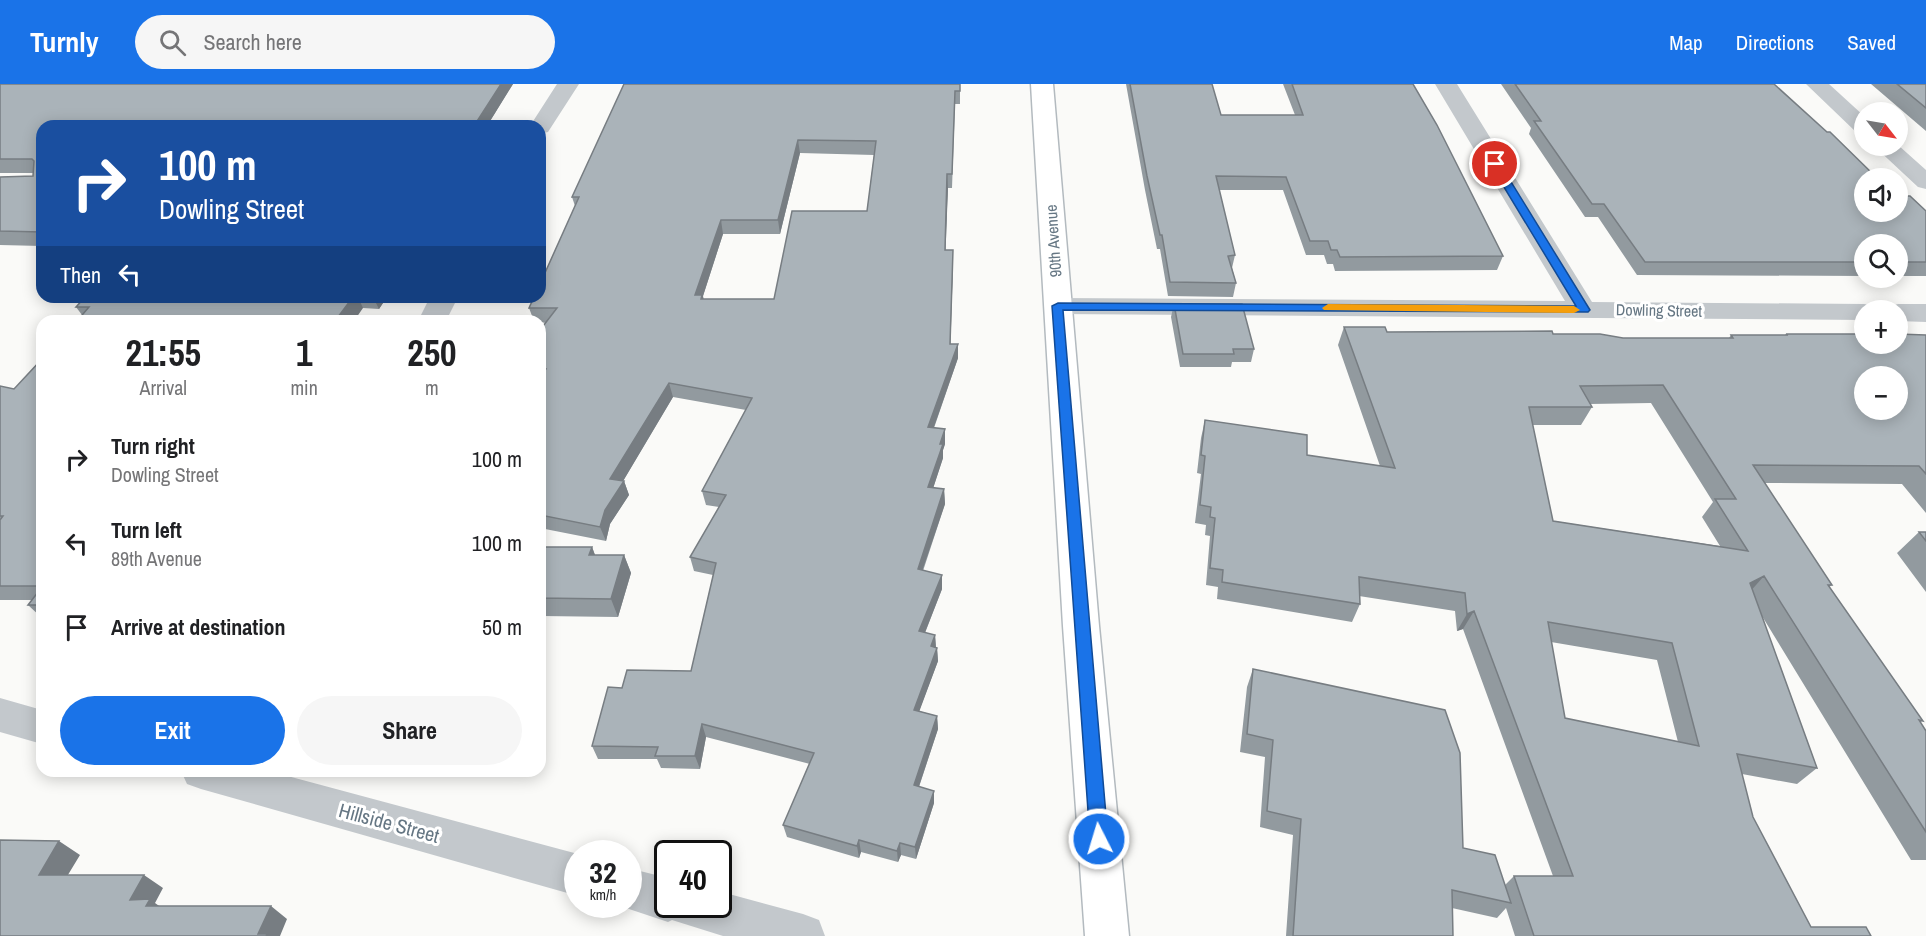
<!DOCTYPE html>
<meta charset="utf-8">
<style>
body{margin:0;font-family:"Archivo Narrow",sans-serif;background:#f6f6f6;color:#202124;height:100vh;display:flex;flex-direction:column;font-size:22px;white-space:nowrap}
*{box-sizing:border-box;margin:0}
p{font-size:20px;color:#757577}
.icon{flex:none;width:33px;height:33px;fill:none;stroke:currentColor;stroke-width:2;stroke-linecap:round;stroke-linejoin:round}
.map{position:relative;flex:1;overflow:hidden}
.side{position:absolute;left:36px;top:231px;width:510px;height:462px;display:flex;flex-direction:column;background:#fff;border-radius:18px;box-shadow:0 3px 15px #0003}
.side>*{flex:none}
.hud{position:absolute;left:36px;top:36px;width:510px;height:183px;border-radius:18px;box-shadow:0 3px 15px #0003;background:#1a4fa0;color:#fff;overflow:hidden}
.needle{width:39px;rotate:121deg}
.tools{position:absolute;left:1854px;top:18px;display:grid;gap:12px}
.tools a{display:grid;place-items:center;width:54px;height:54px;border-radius:50%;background:#fff;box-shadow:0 3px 15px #0003;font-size:30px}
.speed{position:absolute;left:564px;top:756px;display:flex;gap:12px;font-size:30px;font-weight:700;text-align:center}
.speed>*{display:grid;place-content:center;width:78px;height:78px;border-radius:50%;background:#fff;box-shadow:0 3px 15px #0003;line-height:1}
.speed small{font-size:15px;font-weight:400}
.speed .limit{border:3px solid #111;border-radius:9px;background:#fff;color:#111}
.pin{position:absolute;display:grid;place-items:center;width:51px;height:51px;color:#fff;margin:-26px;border:3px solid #fff;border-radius:50%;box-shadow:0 2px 6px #0007}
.me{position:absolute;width:66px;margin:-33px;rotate:355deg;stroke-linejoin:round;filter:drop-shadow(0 0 4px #0008)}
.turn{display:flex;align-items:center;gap:21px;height:126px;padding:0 24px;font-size:27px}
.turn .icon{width:78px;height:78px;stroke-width:2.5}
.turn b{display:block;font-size:42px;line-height:51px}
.then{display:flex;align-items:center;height:57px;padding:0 24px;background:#0003;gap:12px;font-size:22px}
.eta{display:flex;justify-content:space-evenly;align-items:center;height:102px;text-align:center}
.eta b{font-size:36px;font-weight:800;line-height:42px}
.button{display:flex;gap:12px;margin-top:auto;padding:12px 24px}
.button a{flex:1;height:69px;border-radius:36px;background:#1a73e8;color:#fff;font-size:24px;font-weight:800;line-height:69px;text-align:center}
.button a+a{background:#f6f6f6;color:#202124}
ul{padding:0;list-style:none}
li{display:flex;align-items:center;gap:18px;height:84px;padding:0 24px}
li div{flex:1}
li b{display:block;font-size:22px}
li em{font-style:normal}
header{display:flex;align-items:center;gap:36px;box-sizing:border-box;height:84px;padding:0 30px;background:#1a73e8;color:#fff}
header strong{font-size:28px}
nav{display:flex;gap:33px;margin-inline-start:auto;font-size:21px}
.search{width:420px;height:54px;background:#f6f6f6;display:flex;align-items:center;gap:15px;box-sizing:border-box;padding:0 21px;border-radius:33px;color:#757577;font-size:22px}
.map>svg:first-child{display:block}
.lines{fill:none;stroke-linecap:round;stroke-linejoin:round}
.secondary-casing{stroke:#b3babf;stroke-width:3}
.street{fill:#c3c8cc;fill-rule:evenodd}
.secondary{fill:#fff;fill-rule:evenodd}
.wall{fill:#929a9f;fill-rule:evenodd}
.shaded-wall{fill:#777d82}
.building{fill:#aab3b9;stroke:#777d82;stroke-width:1.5;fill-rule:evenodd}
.route{fill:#1a73e8;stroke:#114b97;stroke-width:1.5}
.slow{fill:#f59e0b}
.labels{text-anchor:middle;stroke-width:6;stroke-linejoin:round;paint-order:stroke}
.street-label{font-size:16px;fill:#657683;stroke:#fff}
.near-street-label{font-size:20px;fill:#657683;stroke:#fff}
</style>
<header>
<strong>Turnly</strong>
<div class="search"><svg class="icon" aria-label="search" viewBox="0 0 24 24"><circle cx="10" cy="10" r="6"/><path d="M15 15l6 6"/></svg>Search here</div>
<nav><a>Map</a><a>Directions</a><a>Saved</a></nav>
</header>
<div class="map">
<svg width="1926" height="852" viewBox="0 0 1926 852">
<rect width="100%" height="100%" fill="#fafaf8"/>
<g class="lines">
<!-- secondary casing -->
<g class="secondary-casing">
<path id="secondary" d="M1031 0H1053L1099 542 1129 852H1085L1063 542Z"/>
</g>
<!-- street -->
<path class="street" d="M557 0H579L548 48 540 50V42H530Z
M1435 0H1457L1592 218 1864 220 1874 222 1877 226H1864V236L1058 230 1048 228 1044 222 1048 216 1058 214 1565 217Z
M1806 0H1829L1864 32V50L1856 48Z
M1898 61 1926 86V105L1918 103 1874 62Z
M430 213H458L446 237H418Z
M1898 220H1926V238L1898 237V226H1886L1888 223Z
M0 614 42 626V660L0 648Z
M181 687H269L578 770V812L201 705 187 700Z
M628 784 668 794V820H718V807L803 830 819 836 825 852H723L672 836 668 838 614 820H628Z"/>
<!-- secondary -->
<use href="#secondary" class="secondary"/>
</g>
<!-- wall -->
<path class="wall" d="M0 0H513L487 42H42V162L0 161V93L33 92 34 89H0Z
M960 0V20H955L952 104H948L945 166 953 180 950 260H958V274L934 344 945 345V360L943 366V374L933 404 944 405 945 420 923 487 942 505 925 549 935 551 936 563 937 564 938 577 919 627 937 632 938 645 919 703 934 719 916 775 901 771 898 778 861 768 859 774 787 753 783 741 810 680 706 653 700 685 661 684 657 675H598L592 662 622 604 691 587 713 491 694 487 690 473 719 423 706 421 702 407 746 326 673 313 623 397H624L629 411 610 440 606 457 540 444V246L546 239 534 237 529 224 575 122 572 113ZM800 69 874 71 867 127 774 215H703V212L723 150H780Z
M1126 0H1212L1221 31H1295L1283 0H1413L1503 172 1497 186 1335 187 1333 180H1327L1324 171H1306L1283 106H1219L1235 171 1232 184 1236 199 1233 213 1168 212 1160 165H1157L1145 106Z
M1501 0H1774L1864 128 1926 127V192H1898V160H1864V192L1637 191 1598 133H1585L1529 50 1531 44Z
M1871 0H1926V47Z
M85 213H387L379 225 363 224 82 231 76 223Z
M1174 220 1254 265 1251 278H1232L1231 283H1180L1171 233Z
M1344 243 1387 248 1553 250 1623 254H1729L1731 251H1785L1786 250 1926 251V429L1902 400 1764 399 1832 501 1829 503 1923 637 1920 638 1926 647V776H1911L1762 532 1817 684 1797 700 1742 690 1753 733 1811 843 1871 852H1515L1506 824 1497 834 1452 824 1453 852H1286L1293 751 1260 743 1265 673 1240 668 1247 603 1253 585 1505 801 1514 792H1553L1463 545 1457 547 1455 527 1359 512 1360 520 1352 538 1217 515 1218 503 1206 501 1210 452 1205 451 1206 441 1195 439 1201 390 1197 389 1201 354 1205 336 1307 371 1380 382 1338 261ZM1651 319 1713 418 1702 433 1720 462 1553 437 1532 341H1581L1592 323 1590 320ZM1551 558 1657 576 1678 658 1565 634Z
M42 275V534L28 521 32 516H0V302L14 305Z
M1919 448H1926V508L1897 469Z
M540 463H592L595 471H624L631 489 618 533 542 532 540 539Z"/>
<!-- shaded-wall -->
<path class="shaded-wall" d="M501 0H513L487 42H474Z
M798 56 800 69 780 150 778 136Z
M947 90 948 104 945 180V166Z
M721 136 723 150 703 212 706 225 695 211Z
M953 166V180L950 275V260Z
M353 213H358L363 224 354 237H335Z
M373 213H387L379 225Z
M958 260V274L929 357 928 343Z
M669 299 673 313 616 409 610 395Z
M945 345V360L943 366V374L929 417 928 403 940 360Z
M624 397 629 411 610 440 606 457 600 443 605 426Z
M944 405 945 420 918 499V485Z
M592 463 599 482 589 471Z
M624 471 631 489 618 533 611 515Z
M942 491V505L920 561 919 547Z
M1764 492 1748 510 1750 499Z
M1474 527 1463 545 1457 547 1467 530Z
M935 551 936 565 931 562Z
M937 564 938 577 915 639 914 626Z
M937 632 938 645 915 714 914 701Z
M702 640 706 653 700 685 695 672Z
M934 707V719L916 775 915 763Z
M859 756 861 768 859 774 857 762Z
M59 757 80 771 60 804 39 791Z
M900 759 901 771 898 778 897 767Z
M144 791 163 804 155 819 169 829 165 835 130 816Z
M271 822 287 835 280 852H261L258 850Z"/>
<!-- building -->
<path class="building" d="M0 0H501L474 42H42V148L0 147V93L33 92 34 77 32 75H0Z
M624 0H960V7H955L952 90H947L945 166H953L950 260H958L928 343 945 345 940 360H943L928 403 944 405 918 485 942 491 919 547 935 551 931 562 937 564 914 626 937 632 914 701 934 707 915 763 900 759 897 767 859 756 857 762 783 741 814 669 702 640 695 672H655L658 663 592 662 608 603 622 604 627 586 691 587 716 479 690 473 726 411 702 407 752 314 669 299 610 395 624 397 605 426 600 443 540 431V293L546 285 540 283V246L557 224H529L534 213H540V200L579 113H572ZM798 56 876 57 867 127H792L774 215H701L702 211H695L721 136H778Z
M1130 0H1212L1221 31H1303L1292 0H1413L1437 41 1503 172 1340 173 1337 166H1331L1328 157H1310L1286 93 1216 92 1235 171 1228 172 1236 199 1170 198 1162 151H1160L1147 92Z
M1515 0H1774L1827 48H1830L1877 94H1864V128H1898V112H1910L1926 127V178H1898V160H1864V178H1645L1604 120H1592L1534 37H1541Z
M1897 0H1926V24Z
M85 213H353L335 237H77L89 223H76Z
M1174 220H1242L1254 265H1233L1234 270H1183Z
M1344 243H1385L1387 248 1552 247 1553 250H1600L1623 254H1733L1731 251H1788L1786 250H1864V260H1898V250L1926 251V390L1919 382 1753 381 1832 501H1828L1923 637 1919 636 1926 647V748L1764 492 1750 499 1817 684 1737 670 1753 733 1811 843H1866L1871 852H1534L1514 792H1573L1474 527 1467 530 1465 509 1359 493 1360 520 1222 498 1223 486 1210 484 1215 434 1210 433 1211 423 1200 421 1205 372 1201 371 1205 336 1307 351V371L1395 384ZM1864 292H1898V326H1864ZM1663 301 1736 415H1715L1748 467 1553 437 1529 323H1592L1580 302ZM1548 538 1672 559 1699 662 1565 634Z
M42 275V502H0V436L3 432H0V302L14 305Z
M1919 448H1926V457Z
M540 463H592L589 471H624L611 515 540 514Z
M42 503V521H28Z
M1253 585 1445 626 1460 669 1463 764 1495 771 1511 819 1452 806 1453 852H1293L1301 735 1267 727 1273 656 1247 650Z
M0 756 59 757 39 791H144L130 816 150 815 146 822H271L258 850H267L266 852H0Z"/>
<!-- route -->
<path class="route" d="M1495 77 1500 80 1590 226 1588 228 1063 226 1108 755 1105 761 1099 764 1093 761 1090 755 1052 222 1058 219 1576 222 1490 80Z"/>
<!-- slow -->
<path class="slow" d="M1328 220 1574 222 1580 226 1574 229 1324 226 1322 224Z"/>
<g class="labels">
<!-- street labels -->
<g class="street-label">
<text transform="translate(1053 157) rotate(-94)" y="6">90th Avenue</text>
<text transform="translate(1659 226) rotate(1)" y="6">Dowling Street</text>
</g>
<!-- near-street labels -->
<g class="near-street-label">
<text transform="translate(389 739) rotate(15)" y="7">Hillside Street</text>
</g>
</g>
</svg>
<div class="tools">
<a><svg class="needle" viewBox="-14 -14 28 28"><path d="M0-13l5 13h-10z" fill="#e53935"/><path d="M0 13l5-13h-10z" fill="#757577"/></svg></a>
<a><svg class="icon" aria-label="sound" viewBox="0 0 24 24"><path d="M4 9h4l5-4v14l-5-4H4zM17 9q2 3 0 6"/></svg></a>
<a><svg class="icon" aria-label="search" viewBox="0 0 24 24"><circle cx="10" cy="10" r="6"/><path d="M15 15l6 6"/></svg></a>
<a>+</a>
<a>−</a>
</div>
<div class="speed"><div>32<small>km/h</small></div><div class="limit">40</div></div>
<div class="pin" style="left:1495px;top:80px;background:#d93025"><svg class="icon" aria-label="arrive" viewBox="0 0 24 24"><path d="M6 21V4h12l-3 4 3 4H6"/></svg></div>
<svg class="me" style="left:1099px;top:755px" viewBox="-20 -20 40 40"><circle r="17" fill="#1a73e8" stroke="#fff" stroke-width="3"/><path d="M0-11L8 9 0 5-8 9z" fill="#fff"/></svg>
<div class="hud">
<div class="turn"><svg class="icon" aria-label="right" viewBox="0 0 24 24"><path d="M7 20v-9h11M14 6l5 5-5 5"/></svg><div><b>100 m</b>Dowling Street</div></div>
<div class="then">Then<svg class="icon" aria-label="left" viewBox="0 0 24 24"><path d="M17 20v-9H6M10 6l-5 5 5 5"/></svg></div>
</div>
<section class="side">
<div class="eta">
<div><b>21:55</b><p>Arrival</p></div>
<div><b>1</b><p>min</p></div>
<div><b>250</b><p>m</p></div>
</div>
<ul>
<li><svg class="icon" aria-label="right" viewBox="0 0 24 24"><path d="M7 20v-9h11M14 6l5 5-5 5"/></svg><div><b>Turn right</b><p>Dowling Street</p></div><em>100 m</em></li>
<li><svg class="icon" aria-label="left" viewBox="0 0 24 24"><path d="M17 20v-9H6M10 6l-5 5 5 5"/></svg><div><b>Turn left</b><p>89th Avenue</p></div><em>100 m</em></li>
<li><svg class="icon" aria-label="arrive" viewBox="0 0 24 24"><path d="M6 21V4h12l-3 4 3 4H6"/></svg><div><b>Arrive at destination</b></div><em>50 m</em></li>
</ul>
<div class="button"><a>Exit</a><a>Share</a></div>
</section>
</div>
